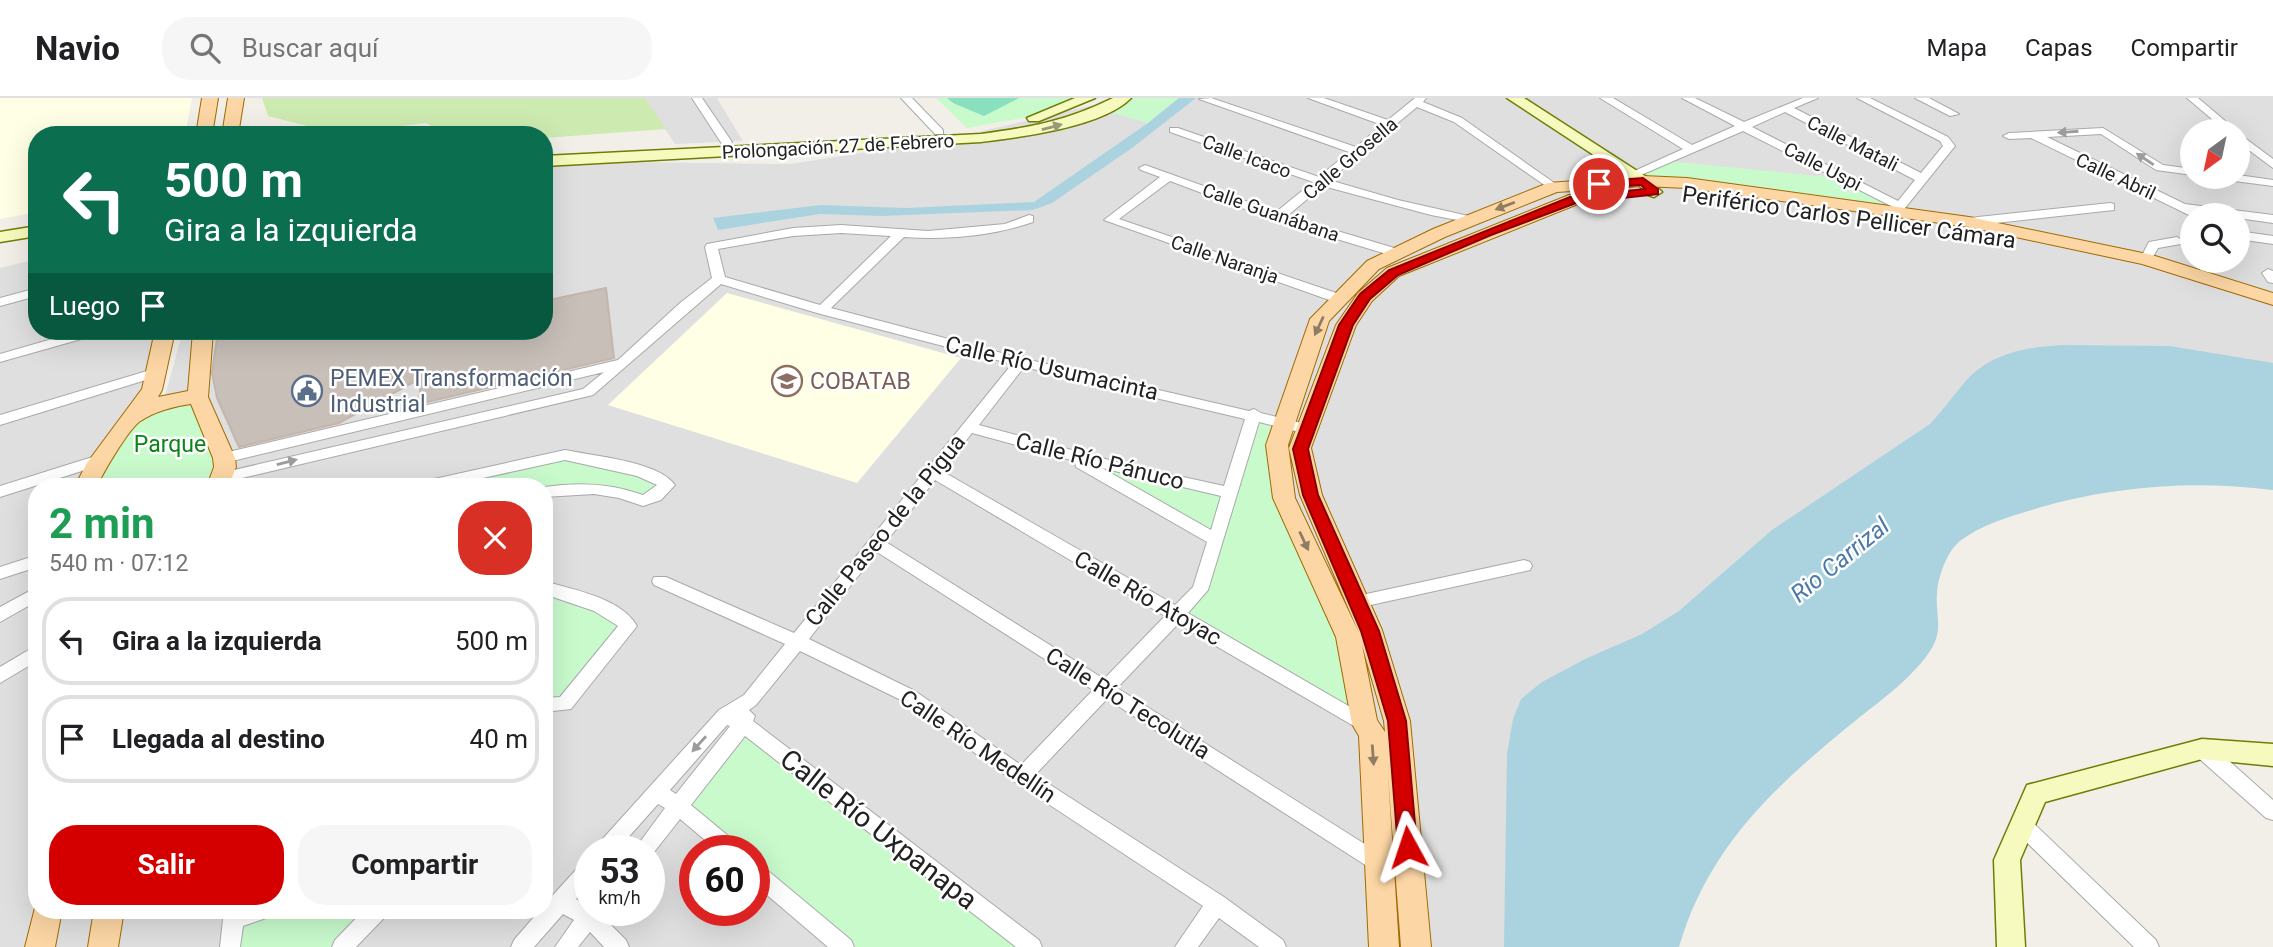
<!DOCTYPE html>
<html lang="es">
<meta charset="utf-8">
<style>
body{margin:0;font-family:Roboto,sans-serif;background:#f6f6f6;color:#202124;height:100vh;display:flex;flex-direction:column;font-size:26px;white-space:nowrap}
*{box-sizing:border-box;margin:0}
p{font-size:23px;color:#757577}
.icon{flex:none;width:38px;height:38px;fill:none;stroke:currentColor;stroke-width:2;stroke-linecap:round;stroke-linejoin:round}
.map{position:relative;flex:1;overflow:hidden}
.sheet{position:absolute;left:28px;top:380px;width:525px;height:441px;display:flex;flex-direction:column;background:#fff;border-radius:28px;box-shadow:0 7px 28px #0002}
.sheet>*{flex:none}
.banner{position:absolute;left:28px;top:28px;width:525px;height:214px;border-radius:28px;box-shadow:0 7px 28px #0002;background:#0b6e4f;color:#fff;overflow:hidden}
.needle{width:46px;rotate:213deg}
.buttons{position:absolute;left:2180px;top:21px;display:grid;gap:14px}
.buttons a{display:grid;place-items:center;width:70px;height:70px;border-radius:50%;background:#fff;box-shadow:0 7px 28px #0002;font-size:35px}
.speed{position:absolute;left:574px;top:737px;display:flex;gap:14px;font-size:35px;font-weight:700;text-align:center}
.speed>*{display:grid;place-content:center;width:91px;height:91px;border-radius:50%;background:#fff;box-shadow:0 7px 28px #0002;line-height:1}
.speed small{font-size:18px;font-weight:400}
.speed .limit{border:10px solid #d22;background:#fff;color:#111}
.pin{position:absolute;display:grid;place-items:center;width:60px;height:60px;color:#fff;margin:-30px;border:4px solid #fff;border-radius:50%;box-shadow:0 2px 7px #0007}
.me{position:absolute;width:77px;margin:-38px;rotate:355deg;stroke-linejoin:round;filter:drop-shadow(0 0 5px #0008)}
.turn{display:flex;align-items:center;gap:24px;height:147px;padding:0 21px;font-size:32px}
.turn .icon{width:91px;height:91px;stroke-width:2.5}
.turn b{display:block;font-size:49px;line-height:60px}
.then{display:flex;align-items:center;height:66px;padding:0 21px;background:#0003;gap:14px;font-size:26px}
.round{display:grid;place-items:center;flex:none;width:74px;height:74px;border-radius:28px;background:#f6f6f6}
.head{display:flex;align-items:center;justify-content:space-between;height:119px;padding:0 21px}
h1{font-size:42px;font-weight:700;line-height:52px;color:#1e9e55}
.primary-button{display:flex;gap:14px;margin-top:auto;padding:14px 21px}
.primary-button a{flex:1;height:80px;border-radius:28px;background:#d40000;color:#fff;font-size:28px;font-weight:700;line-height:80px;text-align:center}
.primary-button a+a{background:#f6f6f6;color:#202124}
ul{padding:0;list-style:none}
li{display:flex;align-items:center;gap:21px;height:88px;margin:0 14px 10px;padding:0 7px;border:4px solid #e0e0e0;border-radius:28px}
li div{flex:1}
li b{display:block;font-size:26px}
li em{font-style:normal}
header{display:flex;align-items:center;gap:42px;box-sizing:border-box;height:98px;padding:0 35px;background:#fff;border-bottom:2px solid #e0e0e0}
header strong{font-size:33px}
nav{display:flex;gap:38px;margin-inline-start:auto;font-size:24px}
.search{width:490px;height:63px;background:#f6f6f6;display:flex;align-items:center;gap:18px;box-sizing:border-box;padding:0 24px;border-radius:28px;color:#757577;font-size:26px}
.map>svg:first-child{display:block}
.residential{fill:#e0dfdf;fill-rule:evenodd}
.education{fill:#ffffe5}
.grass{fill:#cdebb0}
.park{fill:#c8facc}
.pitch{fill:#88e0be}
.water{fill:#aad3df}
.building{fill:#c7bfb8;stroke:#c4b6ab;stroke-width:2}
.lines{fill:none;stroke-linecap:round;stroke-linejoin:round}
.street-casing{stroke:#a9a9a9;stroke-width:2}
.secondary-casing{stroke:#707d05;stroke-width:3}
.primary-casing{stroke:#a06b00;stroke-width:2}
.street{fill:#fff;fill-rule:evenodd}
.secondary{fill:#f7fabf;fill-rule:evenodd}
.primary{fill:#fcd6a4;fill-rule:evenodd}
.oneway{fill:#979978}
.oneway2{fill:#9c9c9c}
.oneway3{fill:#8f7c63}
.route{fill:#d40000;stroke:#8a0000;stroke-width:2}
.labels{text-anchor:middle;stroke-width:5;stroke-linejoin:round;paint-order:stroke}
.far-street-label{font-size:19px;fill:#222;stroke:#fff}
.street-label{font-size:23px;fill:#222;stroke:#fff}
.service-label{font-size:23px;fill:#4e5e75;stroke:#fff;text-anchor:start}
.education-label{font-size:23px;fill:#785e54;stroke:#fff;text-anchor:start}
.park-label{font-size:23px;fill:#0c8416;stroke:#fff}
.water-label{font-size:24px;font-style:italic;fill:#4a7aab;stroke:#fff}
.near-street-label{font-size:28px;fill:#222;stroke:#fff}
</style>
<header>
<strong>Navio</strong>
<div class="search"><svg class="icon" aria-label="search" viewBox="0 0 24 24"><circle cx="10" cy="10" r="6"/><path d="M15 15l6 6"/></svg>Buscar aquí</div>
<nav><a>Mapa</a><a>Capas</a><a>Compartir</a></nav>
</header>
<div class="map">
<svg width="2273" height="849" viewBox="0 0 2273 849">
<rect width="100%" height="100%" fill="#f2efe9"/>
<!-- residential -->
<path class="residential" d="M645 0H717L743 43 675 46Z
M1124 0H2273V300L1791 419 1634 849H0V170L37 161V233H165L159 264 87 388H37V812H544V388H140L183 233H544V63L790 66 939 43ZM2193 33H2238V79H2193ZM2193 117H2238V163H2193ZM590 752H649V812H590ZM695 752H754V812H695Z"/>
<!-- education -->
<path class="education" d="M0 0H192L185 37H37V114L0 121Z
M727 195 961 260 857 385 608 307Z"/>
<!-- grass -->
<path class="grass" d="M262 0H645L666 31 544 40V37H449L426 25 339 36 268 18Z"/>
<!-- park -->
<path class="park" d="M936 0H1072L1028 19 967 30Z
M1129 0H1179L1148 25 1105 13Z
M1668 63 1848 81 1900 108 1897 112 1634 77Z
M198 299 221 380 218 388H87L131 323Z
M1254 316 1283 323 1284 400 1348 539 1365 626 1176 517 1200 492 1216 442 1058 352 1231 395Z
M565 357 659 380 656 398 544 394V388H425Z
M544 489 628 528 565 606 544 607Z
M743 626 1032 849H841L754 774V752H730L680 709Z
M262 812H378L342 849H230L233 822Z"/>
<!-- pitch -->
<path class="pitch" d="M947 0H1019L984 18 953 5Z"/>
<!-- water -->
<path class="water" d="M1179 0H1196L1132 50 1052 105 1033 112 881 118 820 116 718 132 713 120 821 107 906 110 1034 104 1148 25Z
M2063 247 2170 248 2273 265V392C2193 382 2115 388 2038 410 2011 418 1982 426 1960 443 1947 453 1938 479 1937 495 1935 519 1945 533 1928 556 1908 584 1877 605 1850 627 1773 690 1708 750 1679 849H1504L1507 656 1513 621 1521 601 1542 584 1585 561 1642 536 1679 513 1772 432 1930 326C1943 312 1953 298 1965 284 1990 255 2027 249 2063 247Z"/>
<!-- building -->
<path class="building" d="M606 190 614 260 419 306 421 280 339 325 239 349 217 300 212 275 218 233H544V203Z"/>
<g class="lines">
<!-- street casing -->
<g class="street-casing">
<path id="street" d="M692 0H702L732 44 730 46H722Z
M901 0H912L943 32V36H935Z
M1211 0 1356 49 1382 27 1308 0H1324L1388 22 1415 0H1426L1423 4 1462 20 1560 89 1558 91H1550L1454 24 1417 9 1329 82 1398 102 1473 119V125L1431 117 1323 88 1287 118 1401 152V158H1393L1274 122 1170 83 1119 121 1345 198 1347 201 1345 204H1335L1104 122 1160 79 1141 72 1139 70 1145 67 1276 114 1313 84 1170 34V30H1178L1319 79 1349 54 1199 1Z
M1600 0H1613L1692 47 1735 28 1682 0H1695L1744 24 1803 0H1818L1794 10 1921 75 1943 48 1940 43 1857 0H1870L1948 39 1955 48 1901 115 1897 116 1891 112 1893 109 1743 33 1634 80 1630 79V75L1683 51ZM1785 14 1915 82 1898 103 1752 29Z
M1915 0H1929L1959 16 1950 18Z
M2187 0H2198L2237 33H2226Z
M2103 30 2163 67 2193 71V77L2156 72 2101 36 2047 39 2185 106 2273 117V125L2238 120V117L2202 114 2204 117 2193 119 2031 40 2009 41 2003 38 2009 35Z
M2238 35 2273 61V70L2238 44Z
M2238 77 2273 82V88L2226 82 2220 79Z
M2110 105 2114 106V112L1969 128 1963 124 1969 120Z
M1029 117 1033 118V124C993 138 946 142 904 139L831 210 1021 260 1249 313 1254 311 1261 315 1313 328 1315 331 1308 336 1259 324 1208 492 1188 515 1371 621 1374 626 1371 631 1365 634 1359 631 1178 526 1117 590 1387 760 1390 766 1387 772 1380 775 1373 772 1107 601 1035 677 1224 799 1283 842 1286 849H1259L1219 820 1198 849H1175L1203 808 1015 684 903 603 800 553 756 607 749 612 755 618 753 623 1039 842 1042 849H1016L745 638 691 707 738 746 741 752H717L680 721 651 758 649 752H634L665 710 658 706 617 752H595L598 746 719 612 744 597 785 546 654 487 652 483 654 479H666L794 535 1012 266 817 215 721 186 593 297 221 385 213 380 221 375 583 291 604 274 224 365 217 360 224 355 618 262 680 205 712 180 705 149 707 146 793 130 841 127 928 133 1005 126ZM841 135 891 138 820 207 725 179 718 151 793 138ZM1024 269 1245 321 1224 388 1124 366 979 327ZM972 335 1075 363 1076 369 1207 444 1193 489 1175 507 942 373ZM1102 370 1221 398 1211 432ZM935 382 1165 518 1104 581 886 444ZM877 454 1093 592 1021 667 915 593 809 541ZM727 627 730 628 676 696 670 692Z
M2238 133 2273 138V146L2238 141Z
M2177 139 2183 143 2181 146 2158 150 2150 164H2142L2140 161 2149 144Z
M2268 171 2273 173V185L2268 184 2262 175Z
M37 190V198L0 208V200Z
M80 233H101L99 236 0 264V256Z
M157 270 162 271 164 274 162 277 0 327V317Z
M565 352C593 358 658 363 675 387L661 402 643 408 619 400 594 396 544 399V389C578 384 610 385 643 397L657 387 637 378 565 362 447 388H417L425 383Z
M102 356 109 361 107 365 0 399V388Z
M37 457V469L0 481V469Z
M1524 462 1530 464 1532 468 1530 472 1357 510 1351 509 1349 504 1351 499 1357 498Z
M544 483C573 492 620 499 637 528L571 611 544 614V600L560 599 618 528 594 513 544 496Z
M37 489V503L0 524V509Z
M37 547V563L0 585V569Z
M2202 643 2209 645 2273 702V722L2266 720 2195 657 2193 651 2195 645Z
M2022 718 2029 721 2156 842 2159 849H2134L2015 733 2012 727 2015 721Z
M590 761V785L576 801 586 807 590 805V812H604L602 818 626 842 629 849H604L590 834 578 849H555L574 822 563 816 534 849H511L514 842 540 812H544V807L583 764Z
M754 764 761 767 851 842 854 849H828L754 786Z
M224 812H272L269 819 243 828 240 849H220Z
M364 812H388L385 819 356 849H332L335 842Z"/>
</g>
<!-- secondary casing -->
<g class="secondary-casing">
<path id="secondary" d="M1075 0H1095L1039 23H1029L1027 20Z
M1113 0H1131C1103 29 1021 39 981 44L544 68V58L981 36C1032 29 1067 23 1113 0Z
M1507 0H1524L1648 80 1662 94 1654 99 1648 97 1638 86Z
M37 128V138L0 144V134Z
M2202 641 2273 646V668L2202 661 2045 704 2020 762 2025 849H1997L1994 762 2027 687Z"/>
</g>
<!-- primary casing -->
<g class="primary-casing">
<path id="primary" d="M202 0H218L212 37H196Z
M228 0H244L238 37H222Z
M1643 78 1687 80 1969 119 2152 157 2273 195V207L2142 166 1969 129 1687 90 1643 88 1557 94 1445 139 1379 171 1329 223 1288 347 1295 400 1359 535 1300 397 1289 350 1336 227 1358 195 1387 170 1569 97 1597 94 1606 99 1597 104 1578 106 1399 178 1372 203 1356 227 1311 350 1322 397 1382 532 1410 623 1431 849H1401L1388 677 1399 849H1369L1359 638 1352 626 1336 539 1273 400 1266 347 1310 221 1367 163 1433 131 1548 85ZM1362 547 1384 623 1385 634 1377 622Z
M155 233H175L162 292 158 299 188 293 193 233H213L208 299 235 360 236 369 229 388H207L214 369 213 360 191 306C174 308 153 314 139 324 127 334 104 373 97 388H75L87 365 142 291Z
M37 802V812H62L55 849H25Z
M94 812H124L118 849H88Z"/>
</g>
<!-- street -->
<use href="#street" class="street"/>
<!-- secondary -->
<use href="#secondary" class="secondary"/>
<!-- primary -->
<use href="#primary" class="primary"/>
</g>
<!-- one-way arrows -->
<defs><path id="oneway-solid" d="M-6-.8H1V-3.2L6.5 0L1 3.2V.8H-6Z" transform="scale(1.75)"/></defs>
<use class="oneway" href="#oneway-solid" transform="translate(1052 29) rotate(-15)"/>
<g class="oneway2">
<use href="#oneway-solid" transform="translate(2068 34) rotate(176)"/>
<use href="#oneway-solid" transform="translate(2145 61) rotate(-146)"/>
<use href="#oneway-solid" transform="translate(287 364) rotate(-14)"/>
<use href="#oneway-solid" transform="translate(699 646) rotate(132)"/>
</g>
<g class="oneway3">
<use href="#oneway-solid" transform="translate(1505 108) rotate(159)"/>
<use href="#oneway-solid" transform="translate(1319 228) rotate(115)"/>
<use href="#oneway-solid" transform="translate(1304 443) rotate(65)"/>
<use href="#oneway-solid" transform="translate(1373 657) rotate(86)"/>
</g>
<!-- route -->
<path class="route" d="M1643 80 1658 91V96L1576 105 1491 137 1398 177 1370 201 1353 227 1308 351 1318 397 1379 533 1406 623 1417 749 1415 755 1408 758 1400 755 1398 749 1388 623 1361 533 1303 397 1293 351 1339 227 1360 196 1389 172 1570 99 1645 91 1641 87 1599 90 1595 89V84Z"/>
<!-- icons -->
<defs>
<g id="school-ring" transform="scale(1.575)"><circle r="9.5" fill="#fff" stroke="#8d6e63" stroke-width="1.5"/><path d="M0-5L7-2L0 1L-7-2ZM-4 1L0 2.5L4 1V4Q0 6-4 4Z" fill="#8d6e63"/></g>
<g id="civic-ring" transform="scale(1.575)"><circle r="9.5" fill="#fff" stroke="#5c6f8a" stroke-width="1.5"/><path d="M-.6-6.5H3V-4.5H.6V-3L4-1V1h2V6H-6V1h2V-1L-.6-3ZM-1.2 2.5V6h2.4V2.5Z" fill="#5c6f8a"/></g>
</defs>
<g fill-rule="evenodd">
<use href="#school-ring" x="787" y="283"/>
<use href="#civic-ring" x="307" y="293"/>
</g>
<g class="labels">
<!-- far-street labels -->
<g class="far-street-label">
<text transform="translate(1853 45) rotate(27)" y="7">Calle Matali</text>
<text transform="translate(838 48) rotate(-3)" y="7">Prolongación 27 de Febrero</text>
<text transform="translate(1247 58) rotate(20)" y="7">Calle Icaco</text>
<text transform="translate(1350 60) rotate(-40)" y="7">Calle Grosella</text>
<text transform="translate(1823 68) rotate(27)" y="7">Calle Uspi</text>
<text transform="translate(2116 78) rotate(25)" y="7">Calle Abril</text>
<text transform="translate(1271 114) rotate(19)" y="7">Calle Guanábana</text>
<text transform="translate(1225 161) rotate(19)" y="7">Calle Naranja</text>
</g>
<!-- street labels -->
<g class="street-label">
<text transform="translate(1849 119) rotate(8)" y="8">Periférico Carlos Pellicer Cámara</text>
<text transform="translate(1052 270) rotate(13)" y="8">Calle Río Usumacinta</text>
<text transform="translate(1100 363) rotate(14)" y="8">Calle Río Pánuco</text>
<text transform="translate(885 432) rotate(-51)" y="8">Calle Paseo de la Pigua</text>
<text transform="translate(1148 500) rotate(30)" y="8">Calle Río Atoyac</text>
<text transform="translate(1128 605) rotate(32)" y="8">Calle Río Tecolutla</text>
<text transform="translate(978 648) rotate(34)" y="8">Calle Río Medellín</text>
</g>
<!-- service labels -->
<g class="service-label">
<text x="330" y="288">PEMEX Transformación<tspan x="330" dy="26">Industrial</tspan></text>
</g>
<!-- education labels -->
<g class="education-label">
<text x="810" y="291">COBATAB</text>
</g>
<!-- park labels -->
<g class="park-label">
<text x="170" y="354">Parque</text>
</g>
<!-- water labels -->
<g class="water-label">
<text transform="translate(1840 462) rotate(-39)" y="8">Rio Carrizal</text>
</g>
<!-- near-street labels -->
<g class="near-street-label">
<text transform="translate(879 731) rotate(38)" y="10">Calle Río Uxpanapa</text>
</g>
</g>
</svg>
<div class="buttons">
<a><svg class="needle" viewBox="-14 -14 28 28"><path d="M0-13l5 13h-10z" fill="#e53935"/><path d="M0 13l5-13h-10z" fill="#757577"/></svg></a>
<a><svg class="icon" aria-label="search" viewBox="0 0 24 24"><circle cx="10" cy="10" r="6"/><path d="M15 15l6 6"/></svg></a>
</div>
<div class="speed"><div>53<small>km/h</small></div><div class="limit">60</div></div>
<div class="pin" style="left:1599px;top:86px;background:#d93025"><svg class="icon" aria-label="arrive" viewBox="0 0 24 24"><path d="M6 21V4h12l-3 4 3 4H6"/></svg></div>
<svg class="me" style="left:1408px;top:749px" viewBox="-20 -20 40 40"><path d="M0-17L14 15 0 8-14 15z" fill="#d40000" stroke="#fff" stroke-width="4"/></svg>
<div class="banner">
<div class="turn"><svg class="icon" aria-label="left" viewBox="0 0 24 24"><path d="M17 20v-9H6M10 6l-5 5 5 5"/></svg><div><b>500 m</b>Gira a la izquierda</div></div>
<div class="then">Luego<svg class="icon" aria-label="arrive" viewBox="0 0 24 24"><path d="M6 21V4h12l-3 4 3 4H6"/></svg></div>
</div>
<section class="sheet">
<div class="head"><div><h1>2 min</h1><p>540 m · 07:12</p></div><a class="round" style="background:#d93025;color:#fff"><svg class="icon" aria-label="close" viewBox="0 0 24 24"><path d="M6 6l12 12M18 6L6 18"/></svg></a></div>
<ul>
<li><svg class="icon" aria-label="left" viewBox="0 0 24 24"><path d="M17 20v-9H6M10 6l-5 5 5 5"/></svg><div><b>Gira a la izquierda</b></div><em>500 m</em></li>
<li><svg class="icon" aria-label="arrive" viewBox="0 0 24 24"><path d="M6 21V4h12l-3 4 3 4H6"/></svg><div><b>Llegada al destino</b></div><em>40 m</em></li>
</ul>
<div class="primary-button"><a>Salir</a><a>Compartir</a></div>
</section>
</div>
